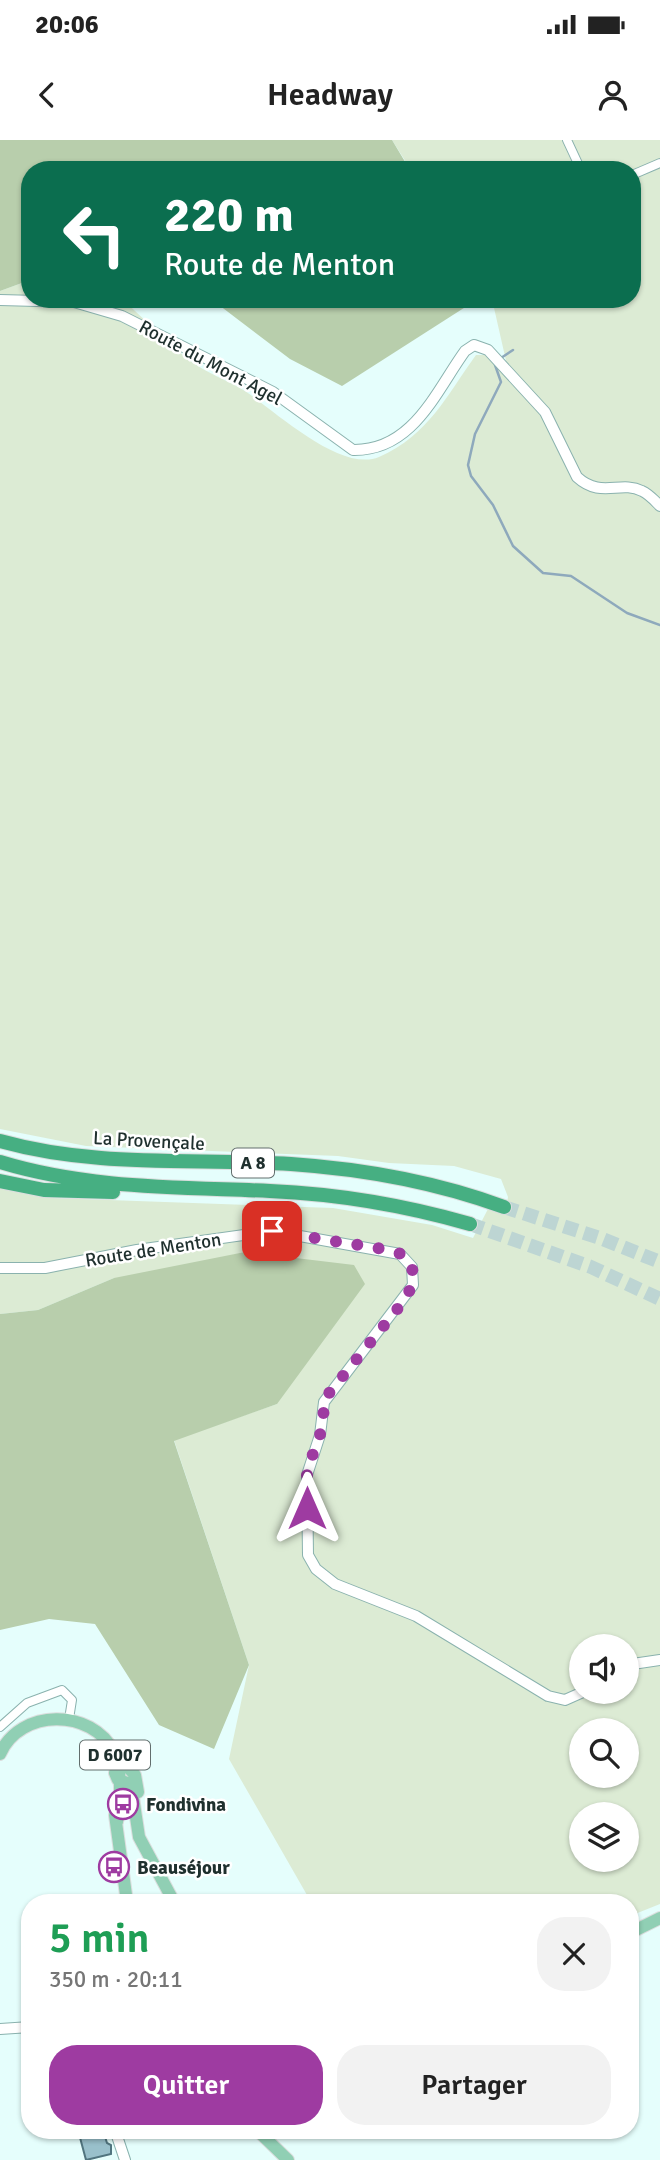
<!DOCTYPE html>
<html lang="fr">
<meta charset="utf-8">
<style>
body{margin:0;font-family:Signika,sans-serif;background:#f2f2f2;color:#222;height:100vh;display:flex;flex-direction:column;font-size:26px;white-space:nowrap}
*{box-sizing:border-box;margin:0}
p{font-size:23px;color:#767676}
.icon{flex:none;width:38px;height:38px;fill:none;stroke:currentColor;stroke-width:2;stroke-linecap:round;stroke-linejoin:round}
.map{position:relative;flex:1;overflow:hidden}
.panel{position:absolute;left:21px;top:1754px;width:618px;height:245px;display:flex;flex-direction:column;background:#fff;border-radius:28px;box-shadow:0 2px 5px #0004}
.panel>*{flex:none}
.banner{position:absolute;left:21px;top:21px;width:620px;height:147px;border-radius:28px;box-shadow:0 2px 5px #0004;background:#0b6e4f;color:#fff;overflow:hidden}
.controls{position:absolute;left:569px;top:1494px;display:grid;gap:14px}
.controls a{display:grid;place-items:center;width:70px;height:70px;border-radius:50%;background:#fff;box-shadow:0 2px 5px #0004;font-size:35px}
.pin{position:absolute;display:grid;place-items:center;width:60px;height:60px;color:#fff;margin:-30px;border-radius:14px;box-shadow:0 4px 10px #0006}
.me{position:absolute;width:77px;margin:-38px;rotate:0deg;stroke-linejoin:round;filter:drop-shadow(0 0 5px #0008)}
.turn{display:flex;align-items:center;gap:24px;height:147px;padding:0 28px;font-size:32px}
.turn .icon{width:91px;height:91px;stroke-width:2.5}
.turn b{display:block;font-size:49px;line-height:60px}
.round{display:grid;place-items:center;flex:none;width:74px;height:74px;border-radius:28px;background:#f2f2f2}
.summary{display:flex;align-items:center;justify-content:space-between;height:119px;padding:0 28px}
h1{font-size:42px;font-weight:600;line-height:52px;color:#1e9e55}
.cta{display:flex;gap:14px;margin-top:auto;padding:14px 28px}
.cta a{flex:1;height:80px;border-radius:28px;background:#9e3ba1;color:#fff;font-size:28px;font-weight:600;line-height:80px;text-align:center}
.cta a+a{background:#f2f2f2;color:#222}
.status{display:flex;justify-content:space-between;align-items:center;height:49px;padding:0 35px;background:#fff;direction:ltr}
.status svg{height:19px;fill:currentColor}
header{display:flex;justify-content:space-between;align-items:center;height:91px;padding:0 28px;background:#fff;font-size:32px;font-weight:600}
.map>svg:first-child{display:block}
.green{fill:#dcebd4;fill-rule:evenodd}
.forest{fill:#b8ceac}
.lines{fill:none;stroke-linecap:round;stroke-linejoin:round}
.stream{stroke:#8ea9bc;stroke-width:2.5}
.building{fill:#99c0cb;stroke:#51757f;stroke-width:2}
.highway-tunnel{stroke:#bdd5d3;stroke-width:14;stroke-dasharray:14 7;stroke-linecap:butt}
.street-casing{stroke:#8ab2ae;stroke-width:10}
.secondary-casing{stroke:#8ab2ae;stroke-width:12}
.primary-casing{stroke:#dbdede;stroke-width:14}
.highway-casing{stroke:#dbdede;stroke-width:16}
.street{stroke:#fff;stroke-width:8}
.secondary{stroke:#fff;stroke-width:10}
.primary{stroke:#90cfb4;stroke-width:12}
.highway{stroke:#46af82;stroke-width:14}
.route{stroke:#9e3ba1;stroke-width:12;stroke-dasharray:0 21.6}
.labels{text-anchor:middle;stroke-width:5;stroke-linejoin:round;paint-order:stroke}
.shield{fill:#fff;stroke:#626e6d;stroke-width:2}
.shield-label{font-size:18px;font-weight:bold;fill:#1f302e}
.street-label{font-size:19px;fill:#1f302e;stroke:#fff}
.poi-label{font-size:19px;font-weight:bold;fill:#1f302e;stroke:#fff;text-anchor:start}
</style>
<div class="status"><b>20:06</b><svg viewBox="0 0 49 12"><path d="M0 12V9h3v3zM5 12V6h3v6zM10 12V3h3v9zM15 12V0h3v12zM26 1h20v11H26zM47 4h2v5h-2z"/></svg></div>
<header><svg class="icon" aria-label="back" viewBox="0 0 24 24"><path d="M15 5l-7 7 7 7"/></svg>Headway<svg class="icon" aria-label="person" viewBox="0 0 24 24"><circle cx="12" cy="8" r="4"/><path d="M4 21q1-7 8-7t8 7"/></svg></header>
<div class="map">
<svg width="660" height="2020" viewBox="0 0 660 2020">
<rect width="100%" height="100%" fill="#e5fefc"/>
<!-- green -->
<path class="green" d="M392 0H660V1764L630 1776V1762H311L229 1619 249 1525 174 1300 277 1264 114 1138 38 1170 0 1174V1045L53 1058 333 1068 432 1085 473 1098 488 1069 505 1074 508 1057 501 1039 454 1026 389 1023 338 1016 86 1006 0 989V151L30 140V159H122C144 179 166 201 189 220 206 233 227 240 245 251 275 271 341 333 379 317 429 295 446 256 476 215H487L509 234 492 159H632V30H411ZM581 1507H626V1552H581ZM581 1591H626V1636H581ZM581 1675H626V1720H581Z"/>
<!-- forest -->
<path class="forest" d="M0 0H392L410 30H30V140L0 151Z
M211 159H464L467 166 342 246 290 219Z
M245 1112 354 1125 365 1144 277 1264 174 1301 249 1525 214 1609 159 1585 95 1484 49 1479 0 1490V1174L38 1170 114 1138Z"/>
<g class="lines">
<!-- stream -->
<path class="stream" d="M501 218 513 210
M495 225 501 242 475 294 468 325 471 336 493 365 513 406 543 433 571 436 627 473 660 485"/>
</g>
<!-- building -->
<path class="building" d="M78 1990H103L107 2003 111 2005V2014L86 2020Z"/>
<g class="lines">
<!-- highway-tunnel -->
<path class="highway-tunnel" d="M504 1067 600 1098 660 1122
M470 1084 591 1127 660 1159"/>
<!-- street casing -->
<g class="street-casing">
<path id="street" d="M567 0 581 30
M632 35 660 23
M0 1587 27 1563 62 1550 72 1560 69 1579"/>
</g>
<!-- secondary casing -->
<g class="secondary-casing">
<path id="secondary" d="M0 160 74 162 122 176 273 252 353 310C413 311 436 251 465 211L474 205 488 210 545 272 577 337C601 359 620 340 642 351 649 354 655 361 660 366
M0 1128H45L137 1110 272 1091 400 1114 412 1127 413 1145 324 1262 320 1295 307 1335 308 1415 316 1429 335 1444 416 1476 548 1556 565 1560 583 1552
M626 1525 660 1520
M0 1889 30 1887
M115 1990 125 2020"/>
</g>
<!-- primary casing -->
<g class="primary-casing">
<path id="primary" d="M114 1612 135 1635 138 1652
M0 1614C20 1568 92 1568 114 1612 122 1629 121 1664 117 1682
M115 1633 118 1640 131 1644 139 1697 174 1762
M115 1675 127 1762
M630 1793 660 1778
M257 1990 288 2020"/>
</g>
<!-- highway casing -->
<g class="highway-casing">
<path id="highway" d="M0 1001C96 1028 193 1018 291 1024 363 1029 436 1042 504 1067
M0 1022C88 1049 179 1047 270 1051 338 1054 404 1065 470 1084
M0 1041 44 1050 113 1052"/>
</g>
<!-- street -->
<use href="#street" class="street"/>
<!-- secondary -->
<use href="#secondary" class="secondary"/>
<!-- primary -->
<use href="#primary" class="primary"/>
<!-- highway -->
<use href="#highway" class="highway"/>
</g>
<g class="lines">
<!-- route -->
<path class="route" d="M272 1091 395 1111C419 1122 416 1143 403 1162L326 1257 320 1295 307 1330V1368"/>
</g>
<!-- icons -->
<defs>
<g id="bus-ring" transform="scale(1.575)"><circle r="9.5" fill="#fff" stroke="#9e3ba1" stroke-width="1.5"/><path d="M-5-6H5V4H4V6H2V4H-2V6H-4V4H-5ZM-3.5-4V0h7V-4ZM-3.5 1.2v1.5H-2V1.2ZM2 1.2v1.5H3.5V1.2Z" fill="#9e3ba1"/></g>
</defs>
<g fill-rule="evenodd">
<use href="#bus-ring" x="123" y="1664"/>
<use href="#bus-ring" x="114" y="1727"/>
</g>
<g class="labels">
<!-- shield labels -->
<g class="shield">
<rect x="232" y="1008.5" width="42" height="29" rx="5"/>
<rect x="80" y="1600.5" width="70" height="29" rx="5"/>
</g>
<g class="shield-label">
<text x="253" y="1029">A 8</text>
<text x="115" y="1621">D 6007</text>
</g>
<!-- street labels -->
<g class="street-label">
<text transform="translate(211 222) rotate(28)" y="7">Route du Mont Agel</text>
<text transform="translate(149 1000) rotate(3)" y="7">La Provençale</text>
<text transform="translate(153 1109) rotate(-9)" y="7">Route de Menton</text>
</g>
<!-- poi labels -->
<g class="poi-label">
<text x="146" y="1671">Fondivina</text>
<text x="137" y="1734">Beauséjour</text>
</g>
</g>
</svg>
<div class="controls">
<a><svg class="icon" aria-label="sound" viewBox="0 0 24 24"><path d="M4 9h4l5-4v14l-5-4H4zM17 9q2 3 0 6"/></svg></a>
<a><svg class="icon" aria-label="search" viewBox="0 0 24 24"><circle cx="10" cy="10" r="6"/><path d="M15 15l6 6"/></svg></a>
<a><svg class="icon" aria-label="layers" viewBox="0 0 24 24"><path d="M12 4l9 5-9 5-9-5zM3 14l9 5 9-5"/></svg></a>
</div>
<div class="pin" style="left:272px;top:1091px;background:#d93025"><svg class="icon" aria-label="arrive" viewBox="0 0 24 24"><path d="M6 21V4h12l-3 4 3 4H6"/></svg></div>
<svg class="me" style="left:307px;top:1368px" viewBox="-20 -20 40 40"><path d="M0-17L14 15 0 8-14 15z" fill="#9e3ba1" stroke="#fff" stroke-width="4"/></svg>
<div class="banner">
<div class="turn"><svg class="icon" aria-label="left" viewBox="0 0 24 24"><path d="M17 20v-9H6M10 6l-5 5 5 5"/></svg><div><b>220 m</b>Route de Menton</div></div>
</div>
<section class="panel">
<div class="summary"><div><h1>5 min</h1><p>350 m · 20:11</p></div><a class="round"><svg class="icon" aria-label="close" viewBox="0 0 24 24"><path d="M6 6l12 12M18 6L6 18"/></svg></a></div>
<div class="cta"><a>Quitter</a><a>Partager</a></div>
</section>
</div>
